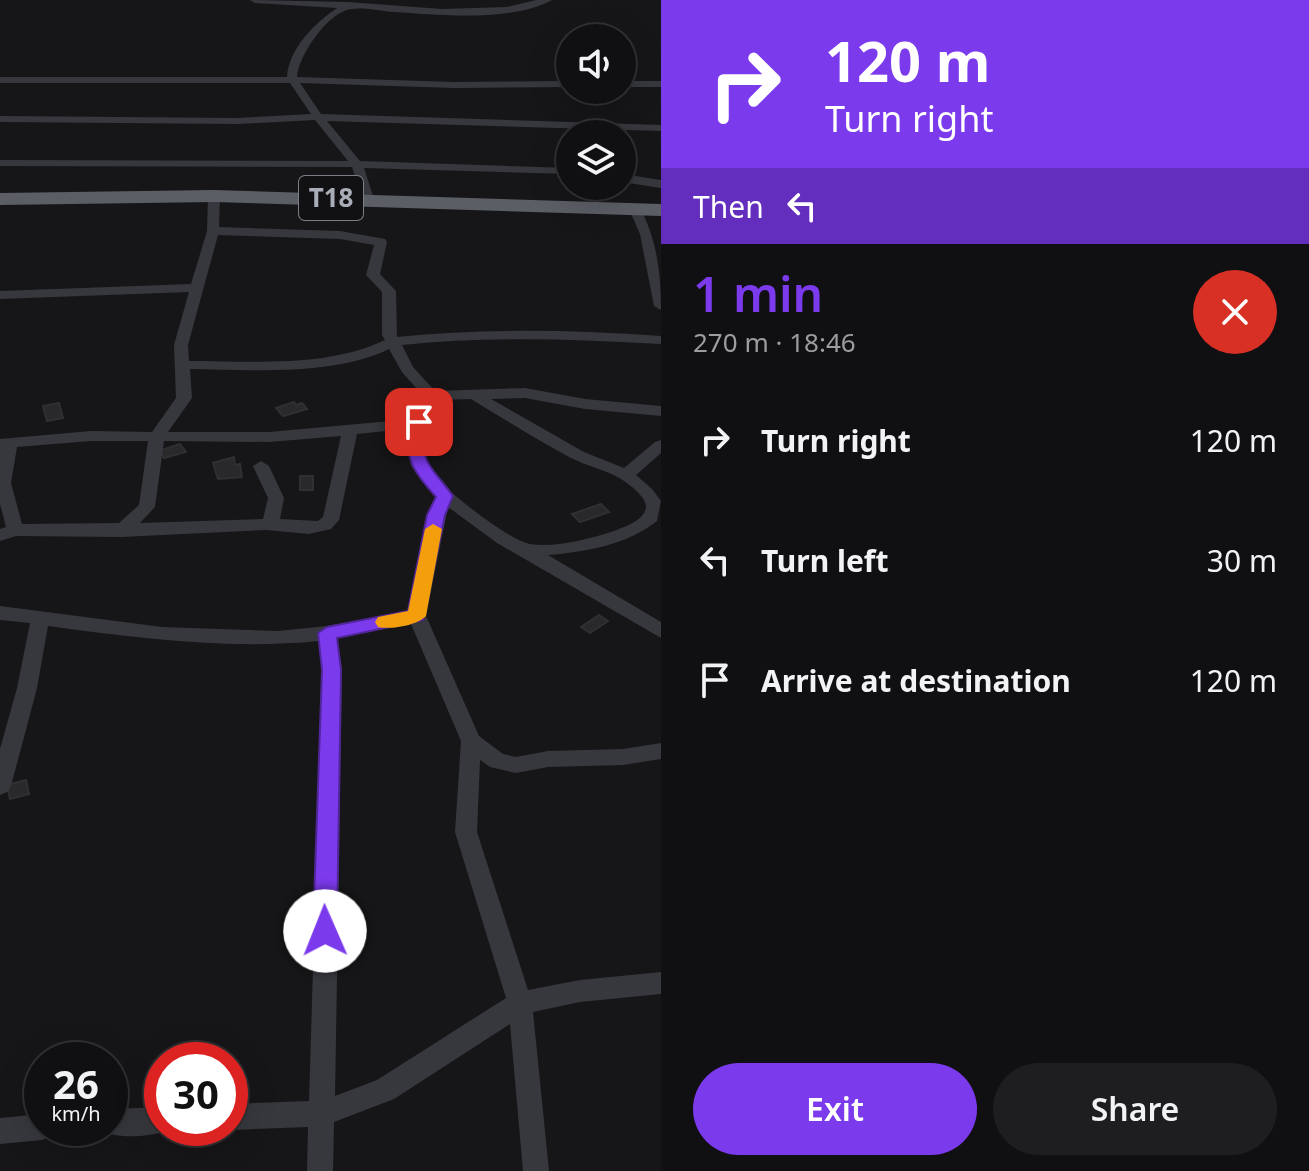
<!DOCTYPE html>
<meta charset="utf-8">
<style>
body{margin:0;font-family:"Noto Sans",sans-serif;background:#1e1e20;color:#f1f3f6;height:100vh;display:flex;flex-direction:column;font-size:30px;white-space:nowrap}
*{box-sizing:border-box;margin:0}
p{font-size:26px;color:#9c9d9f}
.icon{flex:none;width:44px;height:44px;fill:none;stroke:currentColor;stroke-width:2;stroke-linecap:round;stroke-linejoin:round}
.map{position:relative;flex:1;overflow:hidden}
.panel{display:flex;flex-direction:column;background:#101012;width:648px}
.panel>*{flex:none}
.hud{background:#7c3aed;color:#fff;overflow:hidden}
.controls{position:absolute;left:556px;top:24px;display:grid;gap:16px}
.controls a{display:grid;place-items:center;width:80px;height:80px;border-radius:50%;background:#101012;box-shadow:0 8px 32px #0002,0 0 0 2px #303032;font-size:40px}
.speed{position:absolute;left:24px;top:1042px;display:flex;gap:16px;font-size:40px;font-weight:700;text-align:center}
.speed>*{display:grid;place-content:center;width:104px;height:104px;border-radius:50%;background:#101012;box-shadow:0 8px 32px #0002,0 0 0 2px #303032;line-height:1}
.speed small{font-size:20px;font-weight:400}
.speed .limit{border:12px solid #d22;background:#fff;color:#111}
.pin{position:absolute;display:grid;place-items:center;width:68px;height:68px;color:#fff;margin:-34px;border-radius:16px;box-shadow:0 4px 12px #0006}
.me{position:absolute;width:88px;margin:-44px;rotate:359deg;stroke-linejoin:round;filter:drop-shadow(0 0 6px #0008)}
.turn{display:flex;align-items:center;gap:28px;height:168px;padding:0 32px;font-size:36px}
.turn .icon{width:104px;height:104px;stroke-width:2.5}
.turn b{display:block;font-size:56px;line-height:68px}
.then{display:flex;align-items:center;height:76px;padding:0 32px;background:#0003;gap:16px;font-size:30px}
.round{display:grid;place-items:center;flex:none;width:84px;height:84px;border-radius:42px;background:#1e1e20}
.summary{display:flex;align-items:center;justify-content:space-between;height:136px;padding:0 32px}
h1{font-size:48px;font-weight:600;line-height:60px;color:#7c3aed}
.primary-button{display:flex;gap:16px;margin-top:auto;padding:16px 32px}
.primary-button a{flex:1;height:92px;border-radius:48px;background:#7c3aed;color:#fff;font-size:32px;font-weight:600;line-height:92px;text-align:center}
.primary-button a+a{background:#1e1e20;color:#f1f3f6}
ul{padding:0;list-style:none}
li{display:flex;align-items:center;gap:24px;height:120px;padding:0 32px}
li div{flex:1}
li b{display:block;font-size:30px}
li em{font-style:normal}
main{display:flex;flex:1;min-height:0}
.map>svg:first-child{display:block}
.building{fill:#29292c;stroke:#303034;stroke-width:2}
.lines{fill:none;stroke-linecap:round;stroke-linejoin:round}
.minor{fill:#37383d;fill-rule:evenodd}
.trunk{fill:#5b5e65;fill-rule:evenodd}
.route{fill:#7c3aed;stroke:#51269a;stroke-width:2}
.slow{fill:#f59e0b}
.labels{text-anchor:middle;stroke-width:8;stroke-linejoin:round;paint-order:stroke}
.shield{fill:#111113;stroke:#7b7e86;stroke-width:2}
.shield-label{font-size:26px;font-weight:bold;fill:#a8adb8}
</style>
<main>
<div class="map">
<svg width="661" height="1171" viewBox="0 0 661 1171">
<rect width="100%" height="100%" fill="#161618"/>
<!-- building -->
<path class="building" d="M294 402 296 405 302 403 307 409 283 416 276 408Z
M59 403 63 418 47 421 43 406Z
M180 444 186 452 164 458 159 451Z
M234 457 235 465 240 464 242 477 218 479 213 463Z
M300 476H313V490H300Z
M601 504 609 512 580 522 572 514Z
M599 615 608 621 590 633 581 627Z
M26 780 29 794 10 799 7 785Z"/>
<g class="lines">
<!-- minor -->
<path class="minor" d="M250 0 348 2 442 9 507 7 536 0H552C512 22 439 15 394 12 381 11 365 7 351 9 328 12 298 56 297 77L454 82 570 81V87L454 88 300 83 321 114 661 125V131L327 121 360 161 570 168V174L364 168 374 199 368 203 362 199 352 167 0 166V160L348 161 315 120 237 124 0 122V116L237 118 311 114 290 83H0V77H287C289 48 315 23 337 8L255 3Z
M622 81H661V87H622Z
M622 174 661 180V188L622 182Z
M214 192 220 196 219 227 340 231 385 239 387 242 380 274 396 291 397 337C484 328 574 330 661 336V344C575 339 487 336 402 345L413 367 435 391 525 388 585 399 661 406V416L585 409 525 398 491 399 584 452 624 468 655 442 661 440V453L636 475 652 489 661 501 657 521C627 545 585 552 548 555L661 622V638L497 543 448 507 426 616 479 736 503 754 516 757 548 751 623 749 661 743V759L623 765 548 767 516 773 490 767 480 760 477 832 528 990 580 980 661 972V994L580 1002 533 1012 549 1171H523L510 1024 394 1099 334 1122 333 1171H307L308 1127 230 1130 225 1128H230V1104L309 1101 322 670 319 641C228 650 138 638 48 626L37 688 11 786 7 792 0 795V749L17 688 30 623 0 620V606L162 627 278 631 327 626 409 611 428 515 436 496 411 466 406 429 357 434 339 520 331 529 309 534 266 530 121 537 16 536 0 541V529L6 527 0 504V439L91 431 152 432 176 398 174 345 189 292 0 299V291L191 284 207 231 208 196ZM218 235 340 239 374 245 366 275 382 292V335L385 340C327 368 252 361 189 361L188 345ZM389 349 402 372 423 396 413 419 269 432H168L192 398 190 369C250 370 335 376 389 349ZM471 399C504 419 537 440 571 458 587 466 606 470 621 479 629 484 645 496 646 506 646 520 624 527 614 531 590 539 555 548 530 544 508 540 440 487 428 468 421 455 422 440 422 426L427 422 437 400ZM341 436 323 517 318 521 280 519 284 498 269 466 261 461 253 466 268 498 263 519 140 523 155 507 164 441 269 442ZM91 441H148L139 505 119 523 22 524 11 483 17 447ZM411 624 461 741 455 832 506 998 377 1080 335 1096 342 670 337 638Z
M631 206H639C657 239 661 273 661 310L654 306 640 234 629 209Z
M162 1107V1128H172C157 1137 112 1141 99 1128H110V1109Z
M42 1114V1128H55L51 1136 42 1140 0 1144V1118Z"/>
<!-- trunk -->
<path class="trunk" d="M214 190 661 204V216L214 202 0 205V193Z"/>
</g>
<!-- route -->
<path class="route" d="M419 417 427 422 422 426C423 469 430 464 453 496L445 515 423 620 337 638 341 670 337 931 333 938 325 942 316 938 313 931 322 670 318 633 327 627 408 611 427 515 436 497C411 469 407 461 406 424Z"/>
<!-- slow -->
<path class="slow" d="M433 524 442 529 426 616C418 625 391 630 378 627L375 622 378 617 408 611 425 529Z"/>
<g class="labels">
<!-- shield labels -->
<rect class="shield" x="299" y="176" width="64" height="44" rx="6"/>
<g class="shield-label">
<text x="331" y="207">T18</text>
</g>
</g>
</svg>
<div class="controls">
<a><svg class="icon" aria-label="sound" viewBox="0 0 24 24"><path d="M4 9h4l5-4v14l-5-4H4zM17 9q2 3 0 6"/></svg></a>
<a><svg class="icon" aria-label="layers" viewBox="0 0 24 24"><path d="M12 4l9 5-9 5-9-5zM3 14l9 5 9-5"/></svg></a>
</div>
<div class="speed"><div>26<small>km/h</small></div><div class="limit">30</div></div>
<div class="pin" style="left:419px;top:422px;background:#d93025"><svg class="icon" aria-label="arrive" viewBox="0 0 24 24"><path d="M6 21V4h12l-3 4 3 4H6"/></svg></div>
<svg class="me" style="left:325px;top:931px" viewBox="-20 -20 40 40"><circle r="19" fill="#fff"/><path d="M0-13L10 11 0 6-10 11z" fill="#7c3aed"/></svg>
</div>
<section class="panel">
<div class="hud">
<div class="turn"><svg class="icon" aria-label="right" viewBox="0 0 24 24"><path d="M7 20v-9h11M14 6l5 5-5 5"/></svg><div><b>120 m</b>Turn right</div></div>
<div class="then">Then<svg class="icon" aria-label="left" viewBox="0 0 24 24"><path d="M17 20v-9H6M10 6l-5 5 5 5"/></svg></div>
</div>
<div class="summary"><div><h1>1 min</h1><p>270 m · 18:46</p></div><a class="round" style="background:#d93025;color:#fff"><svg class="icon" aria-label="close" viewBox="0 0 24 24"><path d="M6 6l12 12M18 6L6 18"/></svg></a></div>
<ul>
<li><svg class="icon" aria-label="right" viewBox="0 0 24 24"><path d="M7 20v-9h11M14 6l5 5-5 5"/></svg><div><b>Turn right</b></div><em>120 m</em></li>
<li><svg class="icon" aria-label="left" viewBox="0 0 24 24"><path d="M17 20v-9H6M10 6l-5 5 5 5"/></svg><div><b>Turn left</b></div><em>30 m</em></li>
<li><svg class="icon" aria-label="arrive" viewBox="0 0 24 24"><path d="M6 21V4h12l-3 4 3 4H6"/></svg><div><b>Arrive at destination</b></div><em>120 m</em></li>
</ul>
<div class="primary-button"><a>Exit</a><a>Share</a></div>
</section>
</main>
